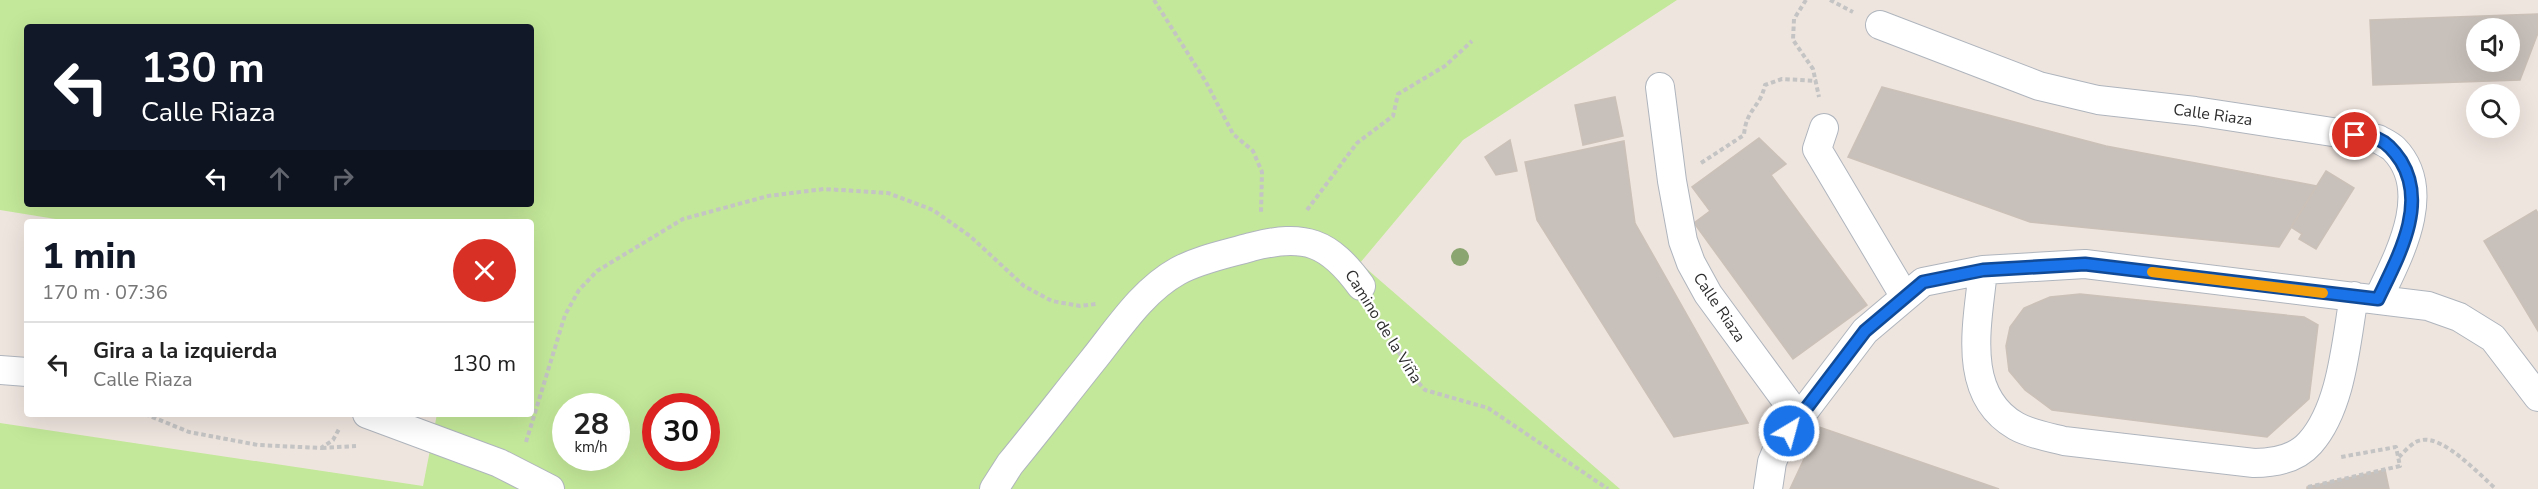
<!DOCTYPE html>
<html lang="es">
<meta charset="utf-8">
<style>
body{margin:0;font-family:"Nunito Sans",sans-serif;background:#f2f2f2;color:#222;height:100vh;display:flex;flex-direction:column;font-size:22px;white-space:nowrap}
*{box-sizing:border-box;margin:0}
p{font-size:20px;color:#767676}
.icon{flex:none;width:33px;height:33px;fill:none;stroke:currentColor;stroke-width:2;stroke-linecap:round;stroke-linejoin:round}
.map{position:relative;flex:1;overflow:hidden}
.panel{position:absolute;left:24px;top:219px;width:510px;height:198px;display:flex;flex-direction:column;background:#fff;border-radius:6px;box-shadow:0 6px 24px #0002}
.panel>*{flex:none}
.hud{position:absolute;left:24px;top:24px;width:510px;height:183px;border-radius:6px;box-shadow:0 6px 24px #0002;background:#111827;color:#fff;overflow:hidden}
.fabs{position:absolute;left:2466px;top:18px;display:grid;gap:12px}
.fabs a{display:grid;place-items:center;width:54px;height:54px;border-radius:50%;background:#fff;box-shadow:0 6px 24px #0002;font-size:30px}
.speed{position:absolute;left:552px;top:393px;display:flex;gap:12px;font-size:30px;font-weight:700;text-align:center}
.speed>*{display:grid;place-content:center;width:78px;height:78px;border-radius:50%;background:#fff;box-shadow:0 6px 24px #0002;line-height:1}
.speed small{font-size:15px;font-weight:400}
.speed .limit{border:9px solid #d22;background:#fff;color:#111}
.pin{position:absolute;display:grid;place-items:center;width:51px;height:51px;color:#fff;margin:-26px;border:3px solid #fff;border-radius:50%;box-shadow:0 2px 6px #0007}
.me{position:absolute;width:66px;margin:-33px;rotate:37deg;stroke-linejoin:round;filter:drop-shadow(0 0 4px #0008)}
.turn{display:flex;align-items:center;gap:21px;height:126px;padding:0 18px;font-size:27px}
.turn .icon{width:78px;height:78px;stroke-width:2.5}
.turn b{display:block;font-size:42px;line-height:51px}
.lanes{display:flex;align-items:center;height:57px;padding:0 18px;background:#0003;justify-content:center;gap:30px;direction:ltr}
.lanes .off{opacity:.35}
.round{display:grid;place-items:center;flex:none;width:63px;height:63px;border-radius:32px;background:#f2f2f2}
.summary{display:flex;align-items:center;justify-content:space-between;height:102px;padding:0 18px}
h1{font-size:36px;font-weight:800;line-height:45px;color:#111827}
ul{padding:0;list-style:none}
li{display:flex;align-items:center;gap:18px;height:84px;padding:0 18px;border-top:2px solid #e0e0e0}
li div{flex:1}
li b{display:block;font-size:22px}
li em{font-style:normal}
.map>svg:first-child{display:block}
.green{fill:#c3e899;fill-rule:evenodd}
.building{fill:#c8c0ba;stroke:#cbc1b8;stroke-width:1.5;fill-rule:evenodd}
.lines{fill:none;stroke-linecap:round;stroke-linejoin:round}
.minor-casing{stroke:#afb5bd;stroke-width:30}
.path{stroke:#c4c4c4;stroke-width:4;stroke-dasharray:4.5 3;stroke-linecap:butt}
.minor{stroke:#fff;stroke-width:28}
.tree{fill:#8ba571}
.route-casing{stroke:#114b97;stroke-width:15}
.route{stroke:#1a73e8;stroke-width:10}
.slow{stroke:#f59e0b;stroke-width:10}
.labels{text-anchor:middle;stroke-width:4.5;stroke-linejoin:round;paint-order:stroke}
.street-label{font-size:16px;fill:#2d2d2d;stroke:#fff}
</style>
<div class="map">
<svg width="2538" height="489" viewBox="0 0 2538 489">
<rect width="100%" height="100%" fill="#efe5df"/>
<!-- green -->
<path class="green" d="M0 0H1677L1463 140 1360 263 1620 489H0V423L423 486 437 414H531V222H74L0 210ZM27 27H531V204H27ZM566 406H616V458H566ZM656 406H706V458H656Z"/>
<!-- building -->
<path class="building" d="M2538 14V33L2520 80 2373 85 2370 20ZM2476 28H2510V62H2476Z
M1882 87 2106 146 2317 186 2279 247 2030 222 1848 157Z
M1615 97 1623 136 1583 145 1575 105Z
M1759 138 1786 164 1771 175 1867 305 1793 359 1694 223 1710 211 1692 187Z
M1510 140 1517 171 1496 175 1485 157Z
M1624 141 1635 223 1748 423 1674 437 1537 220 1525 162Z
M2326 171 2354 188 2316 249 2299 239 2302 234 2291 227Z
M2536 210 2538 213V331L2484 241Z
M2080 294 2304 317 2318 325 2309 399 2267 437 2052 410 2025 390 2009 371 2006 346 2010 327 2024 308 2050 297Z
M1819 427 1999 489H1790Z
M2385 470 2389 489H2307V487Z"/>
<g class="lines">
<!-- minor casing -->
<g class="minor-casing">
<path id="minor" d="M1880 25 2039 86 2098 100 2195 111 2378 139C2383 142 2390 145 2394 149 2435 191 2398 257 2378 299
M1660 87 1672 181 1683 241 1691 263 1708 294 1799 418
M1824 128 1817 149 1905 297
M1983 270C1978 322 1960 394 2016 426 2030 434 2048 437 2064 441L2254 463C2274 463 2296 459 2310 443 2342 407 2346 342 2354 296
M0 370 27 372
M367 414 499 463 550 489
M994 489 1010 464C1038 430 1065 395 1093 360 1118 329 1142 291 1178 271 1200 259 1227 254 1251 247 1305 233 1329 242 1361 286
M1768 489 1772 462 1780 443 1865 331 1923 282 1983 270 2085 264 2428 306 2459 317 2493 338 2538 397"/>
</g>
<!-- path -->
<path class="path" d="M1154 0 1206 82 1233 134 1253 151 1262 172 1261 213
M1806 0 1794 19 1793 40 1813 69 1819 97
M1830 0 1853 12
M1701 163 1744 135C1746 109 1760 108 1765 85L1782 79 1817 81
M1307 210 1357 143 1393 116 1398 94 1445 66 1472 41
M1375 313 1415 379 1425 390 1488 408 1608 489
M145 414 189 432 258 445 321 448 333 440 339 429
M526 442 565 315 579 290 597 271 683 219 768 196 824 189 888 193 933 210 970 236 1024 286 1052 301 1080 306 1096 304
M322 448 356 446
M2399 457C2405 451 2413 441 2422 440 2444 436 2480 475 2496 489
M2308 487 2400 466 2396 447 2341 457"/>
<!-- minor -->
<use href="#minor" class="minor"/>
</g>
<!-- trees -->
<circle class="tree" cx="1460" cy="257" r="9"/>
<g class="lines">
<!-- route casing -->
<g class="route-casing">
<path id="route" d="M1789 431 1865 331 1923 282 1983 270 2085 264 2378 299C2398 257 2428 205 2401 161 2395 152 2388 143 2378 139 2371 136 2362 137 2355 135"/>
</g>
<!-- route -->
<use href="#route" class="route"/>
<!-- slow -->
<path class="slow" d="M2152 272 2323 293"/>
</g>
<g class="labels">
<!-- street labels -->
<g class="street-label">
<text transform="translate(2213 114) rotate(8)" y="6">Calle Riaza</text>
<text transform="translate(1720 307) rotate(56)" y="6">Calle Riaza</text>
<text transform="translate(1384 326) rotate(58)" y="6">Camino de la Viña</text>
</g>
</g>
</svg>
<div class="fabs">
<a><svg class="icon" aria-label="sound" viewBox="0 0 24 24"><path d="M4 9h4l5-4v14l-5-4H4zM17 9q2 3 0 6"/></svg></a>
<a><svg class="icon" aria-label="search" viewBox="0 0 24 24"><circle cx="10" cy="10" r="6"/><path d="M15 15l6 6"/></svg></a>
</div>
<div class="speed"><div>28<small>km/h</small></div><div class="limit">30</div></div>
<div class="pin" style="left:2355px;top:135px;background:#d93025"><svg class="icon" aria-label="arrive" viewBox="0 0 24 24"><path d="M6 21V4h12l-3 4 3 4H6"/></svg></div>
<svg class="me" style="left:1789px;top:431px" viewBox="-20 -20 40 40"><circle r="17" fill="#1a73e8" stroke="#fff" stroke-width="3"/><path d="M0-11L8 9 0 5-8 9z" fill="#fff"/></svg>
<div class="hud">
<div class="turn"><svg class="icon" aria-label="left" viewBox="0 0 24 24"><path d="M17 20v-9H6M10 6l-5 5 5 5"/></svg><div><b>130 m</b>Calle Riaza</div></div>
<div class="lanes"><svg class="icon" aria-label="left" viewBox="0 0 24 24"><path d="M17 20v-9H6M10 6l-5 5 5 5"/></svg><svg class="icon off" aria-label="ahead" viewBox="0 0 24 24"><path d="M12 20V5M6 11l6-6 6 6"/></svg><svg class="icon off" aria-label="right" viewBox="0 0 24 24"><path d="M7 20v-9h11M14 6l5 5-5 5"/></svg></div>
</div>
<section class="panel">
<div class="summary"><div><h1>1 min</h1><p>170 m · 07:36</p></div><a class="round" style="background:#d93025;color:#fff"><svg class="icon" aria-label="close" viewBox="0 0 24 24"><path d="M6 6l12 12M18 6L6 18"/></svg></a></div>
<ul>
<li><svg class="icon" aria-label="left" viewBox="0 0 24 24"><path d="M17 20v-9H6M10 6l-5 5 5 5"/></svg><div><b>Gira a la izquierda</b><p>Calle Riaza</p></div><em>130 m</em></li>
</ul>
</section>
</div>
